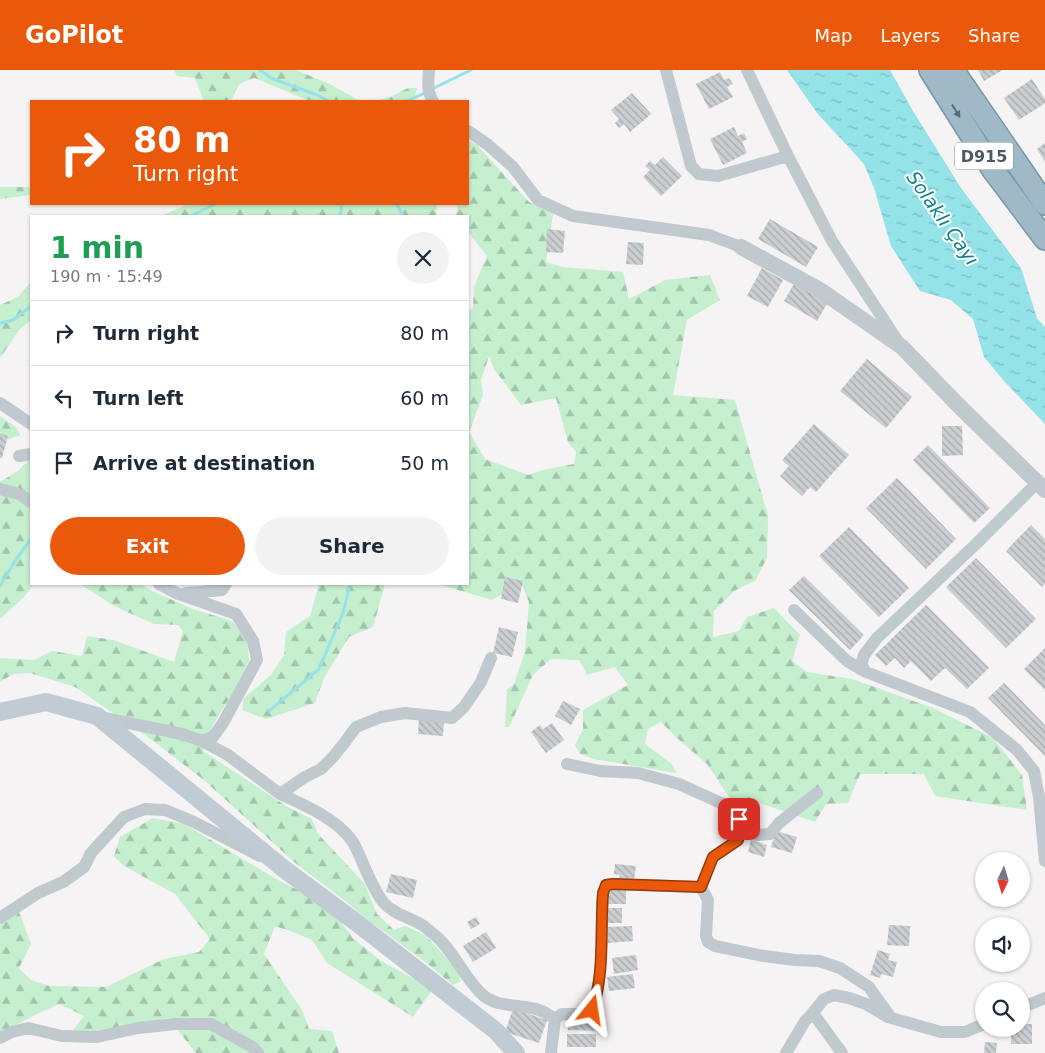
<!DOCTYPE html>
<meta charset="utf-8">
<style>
body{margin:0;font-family:"DejaVu Sans",sans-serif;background:#f2f2f3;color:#1f2937;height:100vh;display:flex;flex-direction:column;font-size:19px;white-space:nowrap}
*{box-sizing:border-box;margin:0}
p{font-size:16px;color:#747a83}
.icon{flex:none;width:28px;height:28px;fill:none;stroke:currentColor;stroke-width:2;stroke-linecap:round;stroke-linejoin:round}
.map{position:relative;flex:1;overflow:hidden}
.details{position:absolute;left:30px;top:145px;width:439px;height:370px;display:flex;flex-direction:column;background:#fff;border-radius:0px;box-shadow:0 1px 4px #0004}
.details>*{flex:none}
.top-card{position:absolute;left:30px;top:30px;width:439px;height:105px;border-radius:0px;box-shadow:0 1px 4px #0004;background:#ea580c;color:#fff;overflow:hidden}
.needle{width:32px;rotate:184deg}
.controls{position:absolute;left:975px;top:782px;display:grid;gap:10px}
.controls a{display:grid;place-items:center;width:55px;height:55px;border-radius:50%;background:#fff;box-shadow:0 1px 4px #0004;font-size:25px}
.pin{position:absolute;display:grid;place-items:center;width:42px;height:42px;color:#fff;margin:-21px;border-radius:10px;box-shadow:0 2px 8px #0006}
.me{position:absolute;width:55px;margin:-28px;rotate:15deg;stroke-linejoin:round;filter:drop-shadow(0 0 4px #0008)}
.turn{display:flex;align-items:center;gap:18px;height:105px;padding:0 20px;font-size:22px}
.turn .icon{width:65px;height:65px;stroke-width:2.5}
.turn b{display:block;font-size:35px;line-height:42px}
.round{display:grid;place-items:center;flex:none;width:52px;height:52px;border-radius:26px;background:#f2f2f3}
.head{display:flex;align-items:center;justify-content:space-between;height:85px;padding:0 20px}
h1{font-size:30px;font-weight:600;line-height:38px;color:#1e9e55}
.cta{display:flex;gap:10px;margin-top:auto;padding:10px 20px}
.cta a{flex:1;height:58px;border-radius:30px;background:#ea580c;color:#fff;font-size:20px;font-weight:600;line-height:58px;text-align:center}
.cta a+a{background:#f2f2f3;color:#1f2937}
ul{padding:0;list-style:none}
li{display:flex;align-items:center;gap:15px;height:65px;padding:0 20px;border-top:1px solid #e0e1e3}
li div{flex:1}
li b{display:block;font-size:19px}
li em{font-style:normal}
header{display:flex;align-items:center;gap:30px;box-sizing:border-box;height:70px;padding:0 25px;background:#ea580c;color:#fff}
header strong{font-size:24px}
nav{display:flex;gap:28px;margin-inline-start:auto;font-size:18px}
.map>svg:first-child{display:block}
.forest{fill:url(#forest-firs);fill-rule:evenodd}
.water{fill:url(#water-ripples)}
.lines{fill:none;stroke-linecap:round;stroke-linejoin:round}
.stream{stroke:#94e3e9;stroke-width:3}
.building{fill:url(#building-back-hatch)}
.trunk-casing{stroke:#7897aa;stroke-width:24}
.minor{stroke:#bfc9ce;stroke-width:12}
.tertiary{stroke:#bfc9ce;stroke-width:16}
.secondary{stroke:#c0cbd3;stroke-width:18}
.trunk{stroke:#a0b9c6;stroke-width:21}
.oneway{fill:#5c6c74}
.route-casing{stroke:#983908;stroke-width:12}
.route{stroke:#ea580c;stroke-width:9}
.labels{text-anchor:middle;stroke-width:4;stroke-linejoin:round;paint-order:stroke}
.shield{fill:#fff;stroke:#818b90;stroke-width:1}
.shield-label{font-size:16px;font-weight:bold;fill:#4b5960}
.water-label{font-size:19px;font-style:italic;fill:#13838b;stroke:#fff}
</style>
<header>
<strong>GoPilot</strong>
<nav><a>Map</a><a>Layers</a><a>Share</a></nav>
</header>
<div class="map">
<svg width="1045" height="983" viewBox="0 0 1045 983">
<defs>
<pattern id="forest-firs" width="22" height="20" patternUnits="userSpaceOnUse" patternTransform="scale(1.25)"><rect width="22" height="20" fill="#c5efcf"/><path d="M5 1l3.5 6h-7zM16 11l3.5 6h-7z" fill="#a2c5ab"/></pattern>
<pattern id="water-ripples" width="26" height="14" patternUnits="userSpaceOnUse" patternTransform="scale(1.25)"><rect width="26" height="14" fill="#94e3e9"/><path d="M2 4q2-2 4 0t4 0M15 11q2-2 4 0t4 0" fill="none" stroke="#7bbbc0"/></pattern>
<pattern id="building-back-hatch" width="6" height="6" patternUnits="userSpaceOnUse" patternTransform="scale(1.25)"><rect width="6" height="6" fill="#caced1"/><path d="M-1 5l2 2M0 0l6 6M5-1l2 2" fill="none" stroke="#a6aaad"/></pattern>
</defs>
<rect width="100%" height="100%" fill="#f5f3f3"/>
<!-- forest -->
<path class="forest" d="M174 0H296L330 14 358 30 363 31H310L254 8 239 14 231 31H204L195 8 177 6Z
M408 18H417L414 31H376L392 26Z
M468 71 476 74 529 132 553 144 546 192 562 197 623 202 629 229 665 210 710 205 720 230 687 250 673 325 735 330 768 446 767 488 755 511 734 521 714 541 713 567 739 561 747 547 774 538 800 565 792 591 807 602 852 609 933 638 993 668 1022 705 1027 740 935 726 924 704H860L848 733 826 734 815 752 748 729 731 730 707 694 678 669 661 652 648 659 645 674 672 694 676 703 594 689 580 684 575 675 583 659V640L628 615 615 597 587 605 579 590 551 589 533 605 509 657H505L507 619 514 614 525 582 529 532 521 513 492 530 438 514H468V241L473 238 474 217 487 186 468 162V146H456L458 134H468ZM489 286 494 299 521 335 556 328 568 372 576 382 574 394 543 400 528 405 485 389 469 362 483 325 481 310Z
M0 117H31V125L0 129Z
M188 134H437L436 146H161Z
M31 212V250L19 260 0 288V235L18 227Z
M0 346 15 356 20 365 9 369 0 368Z
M31 388V514H34L23 528 0 549V412L18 401Z
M80 514H140L154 522 193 539 232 551 247 570 249 591 234 621 211 658 203 681 286 736 312 749 318 764 365 814 377 844 394 860 405 856 425 865 457 899 461 911 453 915 428 894 368 850 345 831 293 791 205 711 148 667 75 617 30 603 13 604 0 612V588L34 590 52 581 82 586 87 566 113 570 174 592 183 561 178 555 154 554 114 536Z
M319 514H385L373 557 349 567 324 608 315 633 266 649 242 640 244 628 271 605 284 585 286 562 310 546Z
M153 748 184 754 278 810 329 836 352 867 381 891 433 919 413 947 327 893 312 870 293 862 275 856 264 884 302 940 309 959 332 961 339 983H196L168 948 100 962H72L84 946 59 934 35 945 0 964V855L19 842 31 874 19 898 31 910 49 916 106 917 164 889 199 882 210 869 175 824 124 796 114 786 120 767Z"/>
<!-- water -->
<path class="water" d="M787 0H890L913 41 961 118 1021 198 1037 248 1045 257V354L1004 311 984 287 973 249 951 230 920 221 891 176 874 118 864 94 817 43Z"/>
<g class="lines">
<!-- stream -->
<path class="stream" d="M260 0 271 8 317 25 329 31
M432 19 471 0
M407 31 427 22
M397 134 403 146
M191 146 215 134
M340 146 342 134
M0 253 13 250 31 236
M0 516 17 488 31 469
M269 641 319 599 343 543 350 514"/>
</g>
<!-- building -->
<path class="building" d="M978 0H1003L984 11Z
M720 2 724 10 729 8 733 14 727 17 733 27 709 39 696 14Z
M1032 9 1045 29V33L1019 50 1004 28Z
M632 23 651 44 630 62 624 54 619 58 615 53 619 49 611 40Z
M734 57 738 66 744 63 747 69 742 72 747 83 723 95 710 69Z
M1045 73V92L1037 79Z
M663 87 682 106 661 126 643 107 650 100 645 96 650 91 655 95Z
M770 149 818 177 806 197 758 169Z
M547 159 565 161 563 183 546 182Z
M628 172 644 173 643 195 626 194Z
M762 198 783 210 768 237 747 226Z
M795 212 828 232 817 251 784 231Z
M867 289 912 327 886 358 840 321Z
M814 354 849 385 816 422 810 417 802 426 780 406 789 396 782 390Z
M942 356H962L963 385 942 386Z
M0 363 8 366 2 388H0Z
M928 375 990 438 974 453 913 390Z
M897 408 956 469 926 499 866 438Z
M1031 455 1045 469V514L1042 517 1006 481Z
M849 457 909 518 879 547 819 486Z
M976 488 1036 549 1006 578 946 517Z
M804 506 864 565 850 580 789 520Z
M505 507 523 511 518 533 501 529Z
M926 535 989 598 967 619 945 598 931 611 911 591 904 598 895 588 886 596 875 585Z
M499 557 518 562 512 587 493 583Z
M1045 578V620L1024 599Z
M1004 613 1045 655V686L988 628Z
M563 631 580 639 571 655 555 646Z
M419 649 444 651 443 666 418 664Z
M552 653 564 670 546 683 531 662 540 655 543 659Z
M776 761 797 767 792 783 771 777Z
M751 770 767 775 764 787 748 782Z
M615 794 636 796 634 810 619 809 620 805 614 804Z
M391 804 417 810 413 828 386 822Z
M606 817H626V834H607Z
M605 838H622V853H605Z
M476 847 480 854 471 859 467 852Z
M889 855 910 856 909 876 887 875Z
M632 856 633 871 608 873 607 857Z
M486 862 496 878 473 892 463 876Z
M878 880 890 884 888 890 897 892 893 907 881 904 880 908 870 905Z
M636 885 638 900 614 904 612 888Z
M633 904 635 918 609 921 607 907Z
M513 939 547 950 539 973 505 962Z
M568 947 597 948V961L568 960Z
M1021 954H1032V974H1011V959H1021Z
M567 964H596V977H567Z
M985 972 997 973 996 983H984Z"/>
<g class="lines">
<!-- trunk casing -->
<g class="trunk-casing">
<path id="trunk" d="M930 0 993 100 1045 169
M953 0 1045 134"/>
</g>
<!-- minor -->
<path class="minor" d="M429 0C428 11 427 22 433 31
M666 0 691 96 699 104 718 106 788 86
M747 0 788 86 832 171 899 273
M468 61 487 74 513 97 538 130 573 146 709 165 741 177
M0 333 31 354
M19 386 31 384
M1038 412 977 473 877 568 864 585 861 595 866 602 970 642 1017 680 1034 701 1039 727 1045 791
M0 419 19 424 31 432
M186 523 201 522 222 520 226 514
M794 540 847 591 866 602
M99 647 182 664 202 671 213 667 223 653 257 590 253 571 236 544 176 523 159 514
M202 671 228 685 280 724 305 707 321 699 333 687 345 672 356 657 381 647 405 643 452 648 464 637 481 612 491 588
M567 694 600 701 638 703 679 714 732 738 739 749 741 757 738 770 713 787 701 817 708 830 706 866 708 872 715 876 764 886 795 890 819 891 840 898 869 917 891 948 941 962H965L984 954
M280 724C303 734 341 751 354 774 364 793 370 815 383 832 393 844 409 847 422 855 427 858 432 863 437 867 456 884 465 910 484 926 499 938 521 934 539 940 545 942 550 946 555 949
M740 761 757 765 770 764 779 753 817 723
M0 848 38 823 63 812 84 797 91 783 124 747 145 739 165 740 194 752 260 786
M1021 938 1045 928
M811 945 824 929 834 925 849 928 866 934 888 947
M0 968 12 962 28 958 62 966 97 967 138 958 176 954H211L254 978 258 983
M551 983 555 949 562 944H578L592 940C605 905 600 860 603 823L606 815 613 814 701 817
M786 983 805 951 811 945 815 946 842 983"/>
<!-- tertiary -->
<path class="tertiary" d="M741 177 820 220 902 277 958 335 1045 420"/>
<!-- secondary -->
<path class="secondary" d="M0 642 46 632 97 646 284 799 357 853 496 961 516 983"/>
<!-- trunk -->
<use href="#trunk" class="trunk"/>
</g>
<!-- one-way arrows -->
<defs><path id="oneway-solid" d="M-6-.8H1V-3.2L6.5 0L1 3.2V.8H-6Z" transform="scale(1.25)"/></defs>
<use class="oneway" href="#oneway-solid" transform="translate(956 41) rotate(58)"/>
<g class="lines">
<!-- route casing -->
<g class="route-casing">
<path id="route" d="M592 940C605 905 600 860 603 823L606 815 613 814 701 817 713 787 738 770 741 757 739 749"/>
</g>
<!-- route -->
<use href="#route" class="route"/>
</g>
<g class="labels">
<!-- shield labels -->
<rect class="shield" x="955" y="72.5" width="58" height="27" rx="4"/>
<g class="shield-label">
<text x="984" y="92">D915</text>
</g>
<!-- water labels -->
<g class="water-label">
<text transform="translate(943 148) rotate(55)" y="7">Solaklı Çayı</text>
</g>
</g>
</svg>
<div class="controls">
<a><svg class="needle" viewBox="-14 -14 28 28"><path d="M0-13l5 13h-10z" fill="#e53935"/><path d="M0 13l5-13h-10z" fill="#747a83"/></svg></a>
<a><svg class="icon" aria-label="sound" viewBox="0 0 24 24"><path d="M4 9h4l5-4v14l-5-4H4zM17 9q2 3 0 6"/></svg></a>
<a><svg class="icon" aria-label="search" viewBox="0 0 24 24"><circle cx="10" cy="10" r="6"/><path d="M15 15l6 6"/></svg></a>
</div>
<div class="pin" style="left:739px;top:749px;background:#d93025"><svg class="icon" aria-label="arrive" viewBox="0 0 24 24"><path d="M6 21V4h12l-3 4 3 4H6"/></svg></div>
<svg class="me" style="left:592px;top:940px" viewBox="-20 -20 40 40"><path d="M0-17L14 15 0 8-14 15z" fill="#ea580c" stroke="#fff" stroke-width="4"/></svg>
<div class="top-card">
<div class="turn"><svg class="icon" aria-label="right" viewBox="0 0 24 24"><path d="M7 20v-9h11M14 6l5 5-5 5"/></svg><div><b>80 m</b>Turn right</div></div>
</div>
<section class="details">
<div class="head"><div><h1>1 min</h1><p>190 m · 15:49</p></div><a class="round"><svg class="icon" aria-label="close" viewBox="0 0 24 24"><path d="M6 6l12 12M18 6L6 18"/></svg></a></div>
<ul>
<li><svg class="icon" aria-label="right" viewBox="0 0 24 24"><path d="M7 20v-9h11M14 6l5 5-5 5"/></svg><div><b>Turn right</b></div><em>80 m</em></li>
<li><svg class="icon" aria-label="left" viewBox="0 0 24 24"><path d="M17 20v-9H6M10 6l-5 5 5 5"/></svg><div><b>Turn left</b></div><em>60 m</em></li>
<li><svg class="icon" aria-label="arrive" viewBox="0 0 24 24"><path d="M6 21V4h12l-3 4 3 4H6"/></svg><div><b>Arrive at destination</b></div><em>50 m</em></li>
</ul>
<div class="cta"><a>Exit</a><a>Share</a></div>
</section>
</div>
